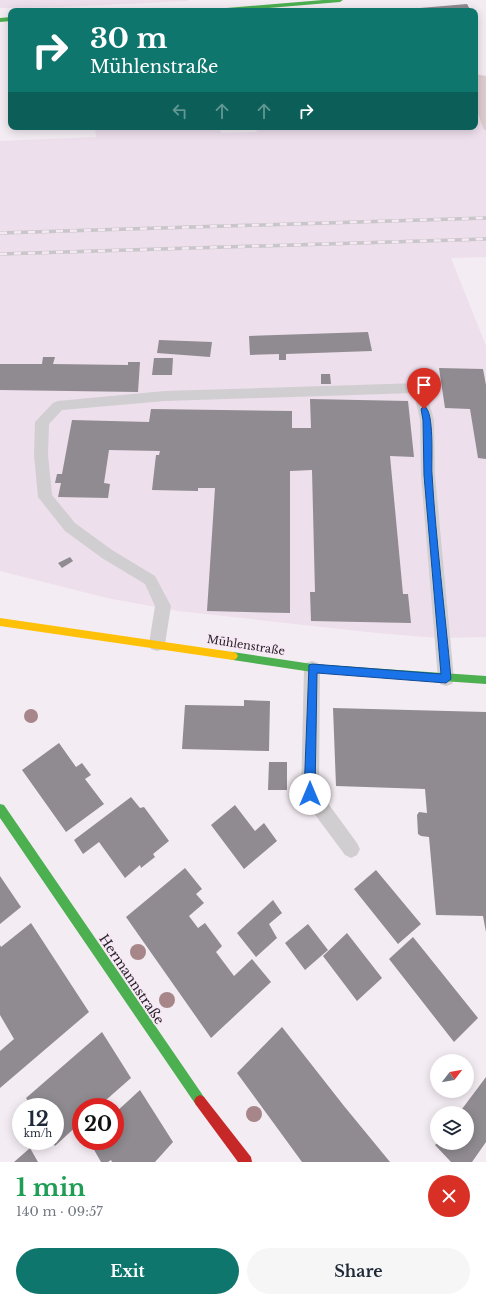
<!DOCTYPE html>
<meta charset="utf-8">
<style>
body{margin:0;font-family:"Libre Baskerville",serif;background:#f6f6f7;color:#1f2937;height:100vh;display:flex;flex-direction:column;font-size:15px;white-space:nowrap}
*{box-sizing:border-box;margin:0}
p{font-size:13px;color:#747a83}
.icon{flex:none;width:22px;height:22px;fill:none;stroke:currentColor;stroke-width:2;stroke-linecap:round;stroke-linejoin:round}
.map{position:relative;height:1162px;overflow:hidden}
.details{display:flex;flex-direction:column;background:#fff;flex:1}
.details>*{flex:none}
.guide{position:absolute;left:8px;top:8px;width:470px;height:122px;border-radius:8px;box-shadow:0 2px 10px #0003;background:#0f766e;color:#fff;overflow:hidden}
.needle{width:26px;rotate:59deg}
.tools{position:absolute;left:430px;top:1054px;display:grid;gap:8px}
.tools a{display:grid;place-items:center;width:44px;height:44px;border-radius:50%;background:#fff;box-shadow:0 2px 10px #0003;font-size:20px}
.speed{position:absolute;left:12px;top:1098px;display:flex;gap:8px;font-size:20px;font-weight:700;text-align:center}
.speed>*{display:grid;place-content:center;width:52px;height:52px;border-radius:50%;background:#fff;box-shadow:0 2px 10px #0003;line-height:1}
.speed small{font-size:10px;font-weight:400}
.speed .limit{border:6px solid #d22;background:#fff;color:#111}
.pin{position:absolute;display:grid;place-items:center;width:34px;height:34px;color:#fff;margin:-41px -17px;border-radius:50% 50% 50% 0;rotate:-45deg;box-shadow:0 0 4px #0007}
.pin .icon{rotate:45deg}
.me{position:absolute;width:44px;margin:-22px;rotate:0deg;stroke-linejoin:round;filter:drop-shadow(0 0 3px #0008)}
.turn{display:flex;align-items:center;gap:14px;height:84px;padding:0 16px;font-size:18px}
.turn .icon{width:52px;height:52px;stroke-width:2.5}
.turn b{display:block;font-size:28px;line-height:34px}
.lanes{display:flex;align-items:center;height:38px;padding:0 16px;background:#0003;justify-content:center;gap:20px;direction:ltr}
.lanes .off{opacity:.35}
.round{display:grid;place-items:center;flex:none;width:42px;height:42px;border-radius:21px;background:#f6f6f7}
.headline{display:flex;align-items:center;justify-content:space-between;height:68px;padding:0 16px}
h1{font-size:24px;font-weight:700;line-height:30px;color:#1e9e55}
.action{display:flex;gap:8px;margin-top:auto;padding:8px 16px}
.action a{flex:1;height:46px;border-radius:24px;background:#0f766e;color:#fff;font-size:16px;font-weight:700;line-height:46px;text-align:center}
.action a+a{background:#f6f6f7;color:#1f2937}
.map>svg:first-child{display:block}
.built{fill:#eddfec}
.green{fill:#decdd0}
.building{fill:#8f8b91}
.lines{fill:none;stroke-linecap:round;stroke-linejoin:round}
.lane{fill:#d0ced0;fill-rule:evenodd}
.fast{fill:#4caf50;fill-rule:evenodd}
.slow{fill:#ffc107;fill-rule:evenodd}
.jam{fill:#c62828;fill-rule:evenodd}
.rail-casing{stroke:#c8c6c8;stroke-width:3.5}
.rail{stroke:#f7e8f6;stroke-width:2.5;stroke-dasharray:7;stroke-linecap:butt}
.tree{fill:#a7868a}
.route{fill:#1a73e8;stroke:#114b97}
.labels{text-anchor:middle;stroke-width:4;stroke-linejoin:round;paint-order:stroke}
.street-label{font-size:11px;fill:#282328;stroke:#f7e8f6}
.near-street-label{font-size:13px;fill:#282328;stroke:#f7e8f6}
</style>
<div class="map">
<svg width="486" height="1162" viewBox="0 0 486 1162">
<rect width="100%" height="100%" fill="#f4ecf3"/>
<!-- built -->
<path class="built" d="M0 0H187L189 1 60 7 0 8Z
M475 106 484 130H486V257L451 258 486 346V637L438 638 377 633 178 611 107 598 0 571V141L96 137 95 127H219L221 133 257 132 256 127H475Z"/>
<!-- green -->
<path class="green" d="M475 74 486 76V130H484L475 106Z"/>
<!-- building -->
<path class="building" d="M467 4 471 11H422L420 8Z
M368 332 372 351 286 354V360H279V354L250 355 249 336Z
M159 340 212 342 210 357 157 353Z
M43 357H55L53 364 128 365V362H140L138 392 0 390V364H42Z
M154 358H173L172 375H152Z
M439 368 483 369 486 385V459L478 458 470 409 445 408Z
M321 374H330L331 384H321Z
M310 399 408 401 414 457 390 456 403 594H408L411 623 311 621 310 592H315L312 470 290 471V613L207 611 215 488H198V491L152 490 156 455H159L160 451 109 450 104 483 110 484 108 498 58 497 61 483H55L57 474H62L72 420 149 422 151 409 292 411V428H311Z
M70 557 73 561 62 568 58 563Z
M244 700 270 701 269 751 182 749 185 705 244 706Z
M333 708 486 712V932L483 916 436 915 429 837 421 836 418 834 417 815 419 812 427 813 425 789 336 786Z
M59 743 76 767 82 763 91 775 85 779 104 804 66 832 22 770Z
M269 762H287V790H268Z
M131 797 140 808 144 807 169 841 153 854 155 857 141 868 140 865 125 878 99 842 83 854 74 840Z
M235 805 255 831 264 823 277 841 244 869 211 825Z
M185 868 202 889 196 894 204 903 189 916 198 928 205 923 222 946 216 952 234 976 252 959 271 982 211 1038 126 917Z
M376 870 421 924 398 944 354 889Z
M0 876 21 907 0 924Z
M273 900 282 913 269 924 277 938 256 957 237 933Z
M31 923 89 1012 0 1088V1051L14 1039 0 1015V945L1 947Z
M308 924 328 950 305 970 285 943Z
M347 933 382 978 357 1001 323 956Z
M413 937 478 1018 454 1042 389 959Z
M282 1027 344 1106 390 1162H302L237 1073Z
M102 1032 131 1078 98 1107H81V1122L55 1146 52 1141H55V1107H32L26 1098Z
M486 1077V1142L472 1162H451L435 1145 437 1143H467V1113H459Z
M140 1090 173 1142 155 1162H112L111 1160 108 1162H101L89 1141H115V1113Z
M30 1148 38 1162H14Z"/>
<g class="lines">
<!-- lane -->
<path class="lane" d="M419 383 424 385 425 388 434 420 435 475 454 679 452 684 446 686 440 684 438 679 421 475 420 420 414 393 165 401 62 410 49 424 48 455 52 495 75 523 112 550 155 576 171 606 165 644 163 649 157 651 151 649 149 644 155 606 145 584 102 558 65 531 38 497 34 455 35 422 53 403 58 401 165 391Z
M312 661 318 663 320 668 319 791 357 843 360 849 357 855 351 858 345 855 304 800 301 794 304 668 306 663Z"/>
<!-- fast -->
<path class="fast" d="M323 0H343L340 2 232 11H212L215 9Z
M11 17V21L0 22V18Z
M233 652 312 664 486 676V684L312 672 233 660 230 659 228 656 230 653Z
M0 804 4 805 204 1097 206 1101 204 1105 200 1107 196 1105 0 818Z"/>
<!-- slow -->
<path class="slow" d="M0 618 233 652 236 653 238 656 236 659 233 660 0 626Z"/>
<!-- jam -->
<path class="jam" d="M200 1095 204 1097 251 1157 252 1162H238L196 1105 194 1101 196 1097Z"/>
<!-- rail casing -->
<g class="rail-casing">
<path id="rail" d="M0 233 486 218
M0 254 486 239"/>
</g>
<!-- rail -->
<use href="#rail" class="rail"/>
</g>
<!-- trees -->
<g class="tree">
<circle cx="31" cy="716" r="7"/>
<circle cx="138" cy="952" r="8"/>
<circle cx="167" cy="1000" r="8"/>
<circle cx="254" cy="1114" r="8"/>
</g>
<!-- route -->
<path class="route" d="M424 406C435 410 431 463 432 474 436 542 445 611 451 679L446 683 317 673 315 794 313 797 310 799 306 797 304 794 309 665 312 664 441 674 424 475 423 420 421 409Z"/>
<g class="labels">
<!-- street labels -->
<g class="street-label">
<text transform="translate(246 645) rotate(9)" y="4">Mühlenstraße</text>
</g>
<!-- near-street labels -->
<g class="near-street-label">
<text transform="translate(132 979) rotate(56)" y="5">Hermannstraße</text>
</g>
</g>
</svg>
<div class="tools">
<a><svg class="needle" viewBox="-14 -14 28 28"><path d="M0-13l5 13h-10z" fill="#e53935"/><path d="M0 13l5-13h-10z" fill="#747a83"/></svg></a>
<a><svg class="icon" aria-label="layers" viewBox="0 0 24 24"><path d="M12 4l9 5-9 5-9-5zM3 14l9 5 9-5"/></svg></a>
</div>
<div class="speed"><div>12<small>km/h</small></div><div class="limit">20</div></div>
<div class="pin" style="left:424px;top:409px;background:#d93025"><svg class="icon" aria-label="arrive" viewBox="0 0 24 24"><path d="M6 21V4h12l-3 4 3 4H6"/></svg></div>
<svg class="me" style="left:310px;top:794px" viewBox="-20 -20 40 40"><circle r="19" fill="#fff"/><path d="M0-13L10 11 0 6-10 11z" fill="#1a73e8"/></svg>
<div class="guide">
<div class="turn"><svg class="icon" aria-label="right" viewBox="0 0 24 24"><path d="M7 20v-9h11M14 6l5 5-5 5"/></svg><div><b>30 m</b>Mühlenstraße</div></div>
<div class="lanes"><svg class="icon off" aria-label="left" viewBox="0 0 24 24"><path d="M17 20v-9H6M10 6l-5 5 5 5"/></svg><svg class="icon off" aria-label="ahead" viewBox="0 0 24 24"><path d="M12 20V5M6 11l6-6 6 6"/></svg><svg class="icon off" aria-label="ahead" viewBox="0 0 24 24"><path d="M12 20V5M6 11l6-6 6 6"/></svg><svg class="icon" aria-label="right" viewBox="0 0 24 24"><path d="M7 20v-9h11M14 6l5 5-5 5"/></svg></div>
</div>
</div>
<section class="details">
<div class="headline"><div><h1>1 min</h1><p>140 m · 09:57</p></div><a class="round" style="background:#d93025;color:#fff"><svg class="icon" aria-label="close" viewBox="0 0 24 24"><path d="M6 6l12 12M18 6L6 18"/></svg></a></div>
<div class="action"><a>Exit</a><a>Share</a></div>
</section>
